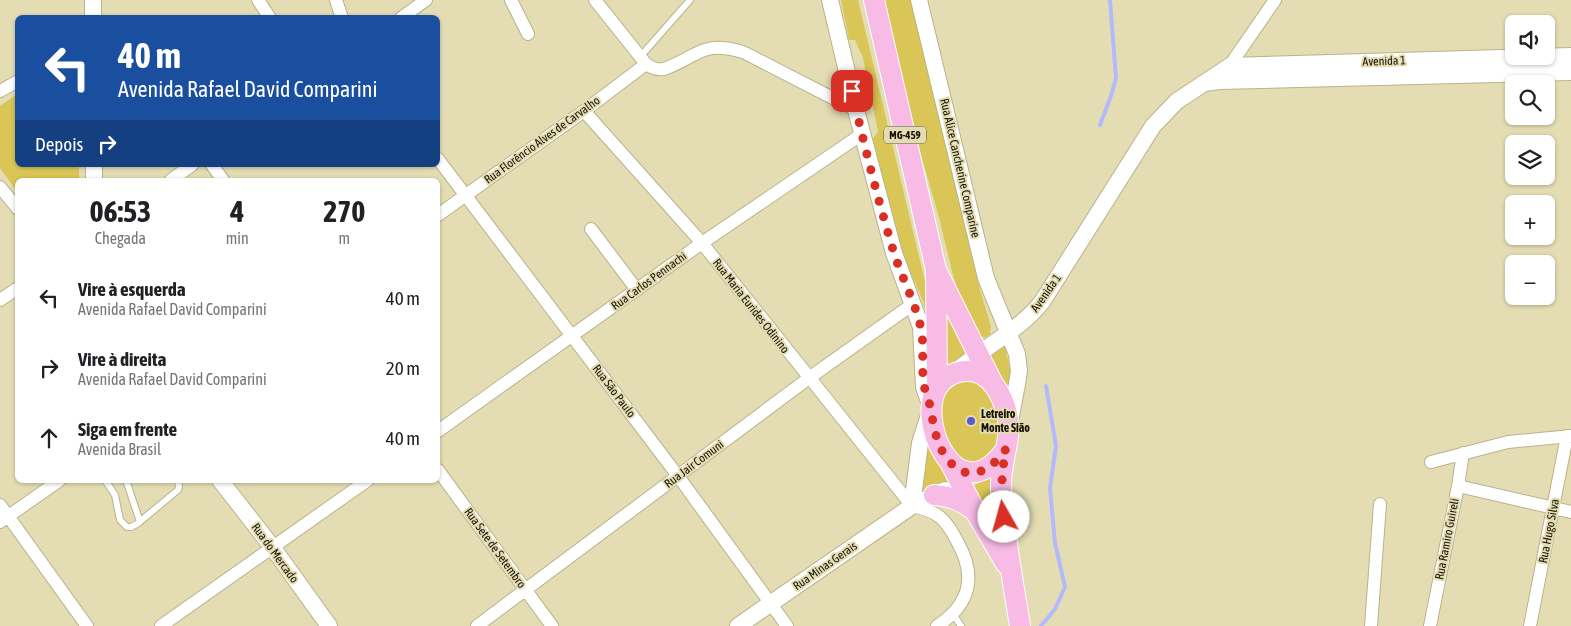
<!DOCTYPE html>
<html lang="pt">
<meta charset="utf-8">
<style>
body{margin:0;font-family:"Asap Condensed",sans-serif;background:#f2f2f2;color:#202124;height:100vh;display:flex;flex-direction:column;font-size:19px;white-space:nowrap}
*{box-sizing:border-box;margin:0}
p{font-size:16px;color:#757577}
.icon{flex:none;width:28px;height:28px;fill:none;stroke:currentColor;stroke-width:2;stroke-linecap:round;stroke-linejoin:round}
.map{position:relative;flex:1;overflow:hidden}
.panel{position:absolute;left:15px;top:178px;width:425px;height:305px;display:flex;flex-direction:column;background:#fff;border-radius:8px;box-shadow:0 1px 4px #0004}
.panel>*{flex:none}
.banner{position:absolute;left:15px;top:15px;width:425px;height:152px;border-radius:8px;box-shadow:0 1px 4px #0004;background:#1a4fa0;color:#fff;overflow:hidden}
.buttons{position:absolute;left:1505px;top:15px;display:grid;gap:10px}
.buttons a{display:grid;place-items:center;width:50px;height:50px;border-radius:8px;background:#fff;box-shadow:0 1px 4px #0004;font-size:25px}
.pin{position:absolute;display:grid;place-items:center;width:42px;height:42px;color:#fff;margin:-21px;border-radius:10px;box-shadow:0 2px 8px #0006}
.me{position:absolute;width:55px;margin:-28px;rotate:353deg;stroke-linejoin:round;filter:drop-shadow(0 0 4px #0008)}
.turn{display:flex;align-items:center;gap:18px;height:105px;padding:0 20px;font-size:22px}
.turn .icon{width:65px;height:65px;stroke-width:2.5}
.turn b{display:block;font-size:35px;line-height:42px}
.then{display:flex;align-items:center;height:48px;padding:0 20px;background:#0003;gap:10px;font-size:19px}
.eta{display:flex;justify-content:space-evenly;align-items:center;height:85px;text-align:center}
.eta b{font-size:30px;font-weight:700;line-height:35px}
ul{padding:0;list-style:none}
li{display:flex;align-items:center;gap:15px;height:70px;padding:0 20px}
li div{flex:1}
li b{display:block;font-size:19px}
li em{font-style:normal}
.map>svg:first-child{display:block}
.green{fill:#d9c656}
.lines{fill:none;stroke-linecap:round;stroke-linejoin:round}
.stream{stroke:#b3bafc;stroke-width:4}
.service-casing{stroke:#b9b28b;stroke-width:8}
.minor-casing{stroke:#b9b28b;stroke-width:14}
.tertiary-casing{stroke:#b9b28b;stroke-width:18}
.primary-casing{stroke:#fff;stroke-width:22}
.service{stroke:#fff;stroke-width:6}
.minor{stroke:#fff;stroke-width:12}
.tertiary{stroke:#fff;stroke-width:16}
.primary{stroke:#f7bbe5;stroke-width:20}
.route{stroke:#d93025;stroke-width:9;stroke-dasharray:0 16.2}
.poi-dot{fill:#5b58d0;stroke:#e4ddb4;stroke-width:2}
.labels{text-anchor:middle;stroke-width:4;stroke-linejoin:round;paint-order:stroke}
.shield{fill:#e4ddb4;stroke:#54503a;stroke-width:1}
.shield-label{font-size:11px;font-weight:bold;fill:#161305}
.street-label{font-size:12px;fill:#161305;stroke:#e4ddb4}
.poi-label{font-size:12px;font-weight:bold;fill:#161305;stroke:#e4ddb4;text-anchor:start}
</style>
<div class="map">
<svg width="1571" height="626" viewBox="0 0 1571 626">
<rect width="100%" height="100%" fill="#e4ddb4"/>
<!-- green -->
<path class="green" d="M841 0H858L926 286 930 330 923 301 900 248 873 138 878 132 863 58 855 40H849Z
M883 0H912L980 290 991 326 990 334C986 338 984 338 979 336L958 292 953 275 939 217 921 155Z
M17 94 18 165H79V180H18L17 192 0 168V106Z
M943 291 971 349 944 368Z
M1004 343 1011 373 1009 397 988 354Z
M958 381H975L983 386 997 405 1002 435 991 456 973 465C967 462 960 459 956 454 938 435 932 395 958 381Z
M929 432 952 480 917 498Z
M995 475 1001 536 971 487Z"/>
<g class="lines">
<!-- stream -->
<path class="stream" d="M1100 125 1112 93 1116 78 1110 0
M1041 626 1055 609 1065 587 1055 543 1050 488 1056 446 1046 386"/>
<!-- service casing -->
<g class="service-casing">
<path id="service" d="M640 57 690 0
M105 480 115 495 120 520 127 527H131L137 524 178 490 179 487 178 480
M126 480 140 522
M953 614 961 626"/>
</g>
<!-- minor casing -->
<g class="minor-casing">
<path id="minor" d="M258 0 270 18
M336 0 342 18
M511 0 528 34
M595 0 646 64C652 68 656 70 664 69 700 56 700 40 743 52L856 110
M401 18 426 0
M1226 71 1275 0
M0 91 18 81
M584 111 702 243 912 506C938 511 946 519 958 543 977 577 970 605 937 626
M438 159 678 476 787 626
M212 165 223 180
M171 180 192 165
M0 187 18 209
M438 215 584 111 646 64
M591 229 637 290
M0 300 18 288
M438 431 702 243 862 134
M1431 462 1508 442 1571 436
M438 470 552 626
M1458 486 1571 512
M0 505 87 626
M0 522 60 480
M161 626 368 480
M477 626 809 378 913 304
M1371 626 1380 504
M1430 626 1458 486 1463 453
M1530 626 1567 436"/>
</g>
<!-- tertiary casing -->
<g class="tertiary-casing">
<path id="tertiary" d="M830 0 856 110 894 253 921 327 924 387 931 407
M919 0 986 278 1017 354 1019 371 1017 384 1010 421
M93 18V0
M1205 83 1219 81 1571 72
M94 165V180
M954 373C983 347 1018 332 1042 302L1153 126 1177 101 1230 66 1571 56
M220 480 273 548 329 626
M912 506 920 443 930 412
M738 626 912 506 945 490"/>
</g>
<!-- primary casing -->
<g class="primary-casing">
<path id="primary" d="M874 0 936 270 937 387
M938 274 993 384
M1006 449C957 518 911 415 941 382 950 373 963 369 976 372 986 375 993 383 998 391 1021 432 999 452 1001 491 1004 536 1013 581 1020 626
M951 464 975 511 1006 564
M934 495C951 496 962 501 975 511"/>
</g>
<!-- service -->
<use href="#service" class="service"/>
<!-- minor -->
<use href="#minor" class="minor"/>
<!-- tertiary -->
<use href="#tertiary" class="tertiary"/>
<!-- primary -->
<use href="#primary" class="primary"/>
</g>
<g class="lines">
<!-- route -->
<path class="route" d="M852 91C864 145 878 200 894 253 902 278 915 302 921 328 924 343 922 361 923 377 923 388 928 396 930 406 934 426 936 447 950 462 970 485 993 468 1006 449 1001 474 1001 492 1004 517"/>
</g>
<!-- markers -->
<circle class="poi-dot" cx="971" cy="421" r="5"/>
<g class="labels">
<!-- shield labels -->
<rect class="shield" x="884" y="126.5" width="42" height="17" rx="4"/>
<g class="shield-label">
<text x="905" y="139">MG-459</text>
</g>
<!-- street labels -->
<g class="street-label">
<text transform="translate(1384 61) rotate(-2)" y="4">Avenida 1</text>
<text transform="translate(542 140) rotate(-36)" y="4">Rua Florêncio Alves de Carvalho</text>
<text transform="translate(960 168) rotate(77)" y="4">Rua Alice Cancherine Comparine</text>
<text transform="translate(649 281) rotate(-36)" y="4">Rua Carlos Pennachi</text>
<text transform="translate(1046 293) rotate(-55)" y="4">Avenida 1</text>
<text transform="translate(751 306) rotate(52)" y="4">Rua Maria Eurides Odinino</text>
<text transform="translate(614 391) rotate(53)" y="4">Rua São Paulo</text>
<text transform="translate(694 464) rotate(-37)" y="4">Rua Jair Comuni</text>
<text transform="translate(1549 531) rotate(-79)" y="4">Rua Hugo Silva</text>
<text transform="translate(1447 539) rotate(-79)" y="4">Rua Ramiro Guireli</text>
<text transform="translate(495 548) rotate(54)" y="4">Rua Sete de Setembro</text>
<text transform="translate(275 553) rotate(54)" y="4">Rua do Mercado</text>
<text transform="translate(825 566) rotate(-35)" y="4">Rua Minas Gerais</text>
</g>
<!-- poi labels -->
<g class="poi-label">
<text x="981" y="418">Letreiro<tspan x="981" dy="14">Monte Sião</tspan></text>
</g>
</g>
</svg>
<div class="buttons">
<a><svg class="icon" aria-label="sound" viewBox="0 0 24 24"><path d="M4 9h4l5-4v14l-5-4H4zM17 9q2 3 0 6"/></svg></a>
<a><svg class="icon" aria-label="search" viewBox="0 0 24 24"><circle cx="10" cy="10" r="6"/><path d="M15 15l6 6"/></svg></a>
<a><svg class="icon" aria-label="layers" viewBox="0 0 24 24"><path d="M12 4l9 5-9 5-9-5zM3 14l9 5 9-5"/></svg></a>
<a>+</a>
<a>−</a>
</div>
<div class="pin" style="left:852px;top:91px;background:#d93025"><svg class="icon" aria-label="arrive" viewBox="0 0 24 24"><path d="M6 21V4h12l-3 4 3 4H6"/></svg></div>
<svg class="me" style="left:1004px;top:517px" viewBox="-20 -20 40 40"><circle r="19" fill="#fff"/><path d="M0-13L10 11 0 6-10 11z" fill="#d93025"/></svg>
<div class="banner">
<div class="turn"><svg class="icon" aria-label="left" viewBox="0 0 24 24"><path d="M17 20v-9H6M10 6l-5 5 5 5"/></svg><div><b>40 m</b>Avenida Rafael David Comparini</div></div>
<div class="then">Depois<svg class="icon" aria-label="right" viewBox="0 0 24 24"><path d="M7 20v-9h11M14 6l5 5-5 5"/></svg></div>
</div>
<section class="panel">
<div class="eta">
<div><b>06:53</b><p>Chegada</p></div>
<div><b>4</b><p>min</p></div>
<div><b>270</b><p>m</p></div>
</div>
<ul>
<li><svg class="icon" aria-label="left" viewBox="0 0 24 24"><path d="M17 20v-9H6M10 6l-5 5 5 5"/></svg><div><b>Vire à esquerda</b><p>Avenida Rafael David Comparini</p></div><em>40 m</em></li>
<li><svg class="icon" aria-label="right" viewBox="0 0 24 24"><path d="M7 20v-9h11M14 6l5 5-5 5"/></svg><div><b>Vire à direita</b><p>Avenida Rafael David Comparini</p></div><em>20 m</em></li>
<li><svg class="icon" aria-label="ahead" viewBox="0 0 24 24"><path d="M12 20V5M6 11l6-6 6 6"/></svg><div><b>Siga em frente</b><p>Avenida Brasil</p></div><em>40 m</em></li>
</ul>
</section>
</div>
